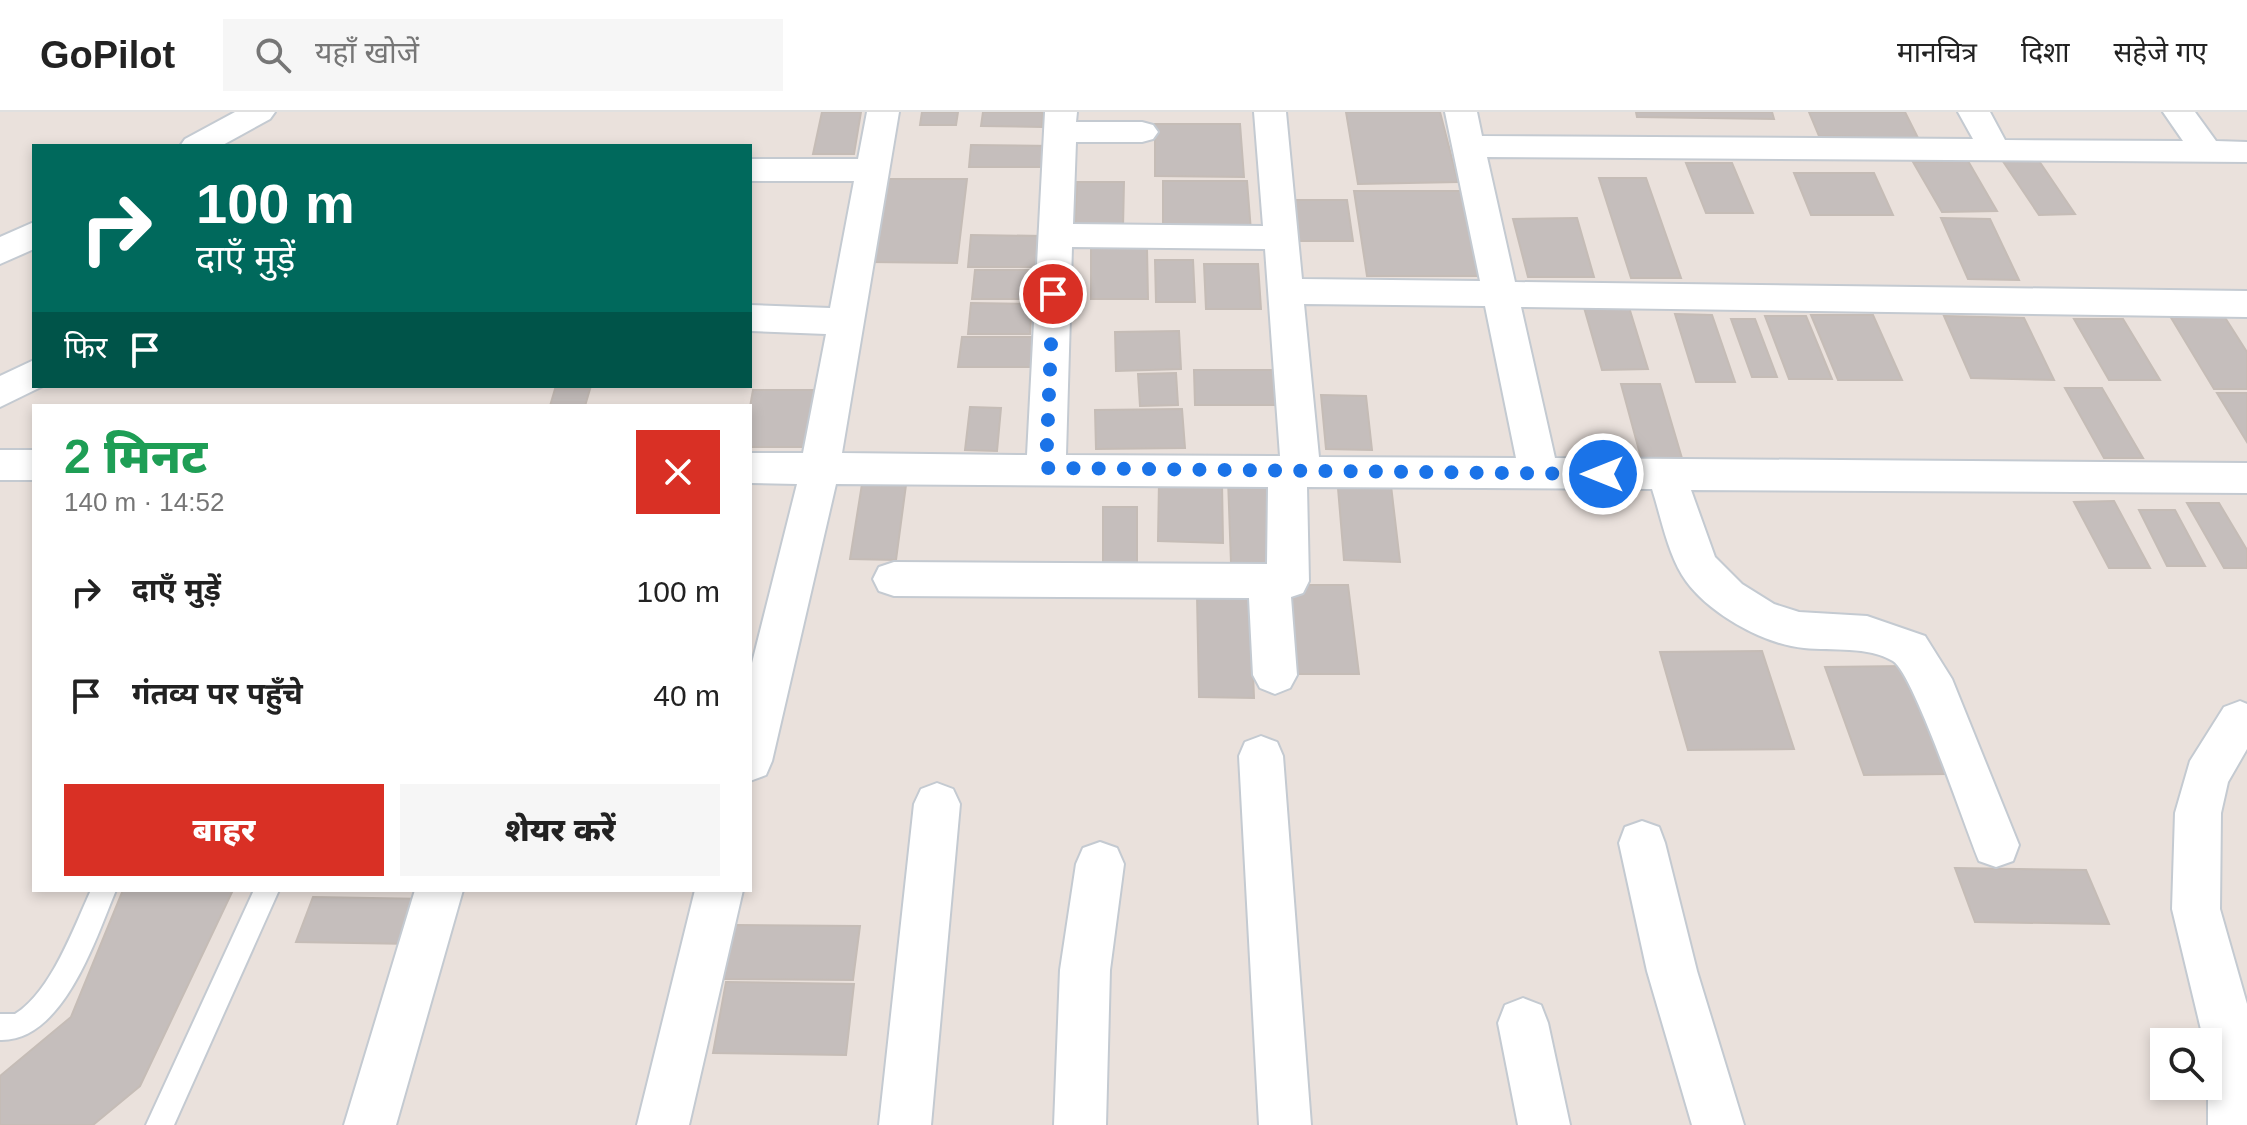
<!DOCTYPE html>
<html lang="hi">
<meta charset="utf-8">
<style>
body{margin:0;font-family:Helvetica,"Noto Sans Devanagari",sans-serif;background:#f6f6f6;color:#222;height:100vh;display:flex;flex-direction:column;font-size:30px;white-space:nowrap}
*{box-sizing:border-box;margin:0}
p{font-size:26px;color:#767676}
.icon{flex:none;width:44px;height:44px;fill:none;stroke:currentColor;stroke-width:2;stroke-linecap:round;stroke-linejoin:round}
.map{position:relative;flex:1;overflow:hidden}
.details{position:absolute;left:32px;top:292px;width:720px;height:488px;display:flex;flex-direction:column;background:#fff;border-radius:0px;box-shadow:0 4px 12px #0003}
.details>*{flex:none}
.banner{position:absolute;left:32px;top:32px;width:720px;height:244px;border-radius:0px;box-shadow:0 4px 12px #0003;background:#00695c;color:#fff;overflow:hidden}
.tools{position:absolute;left:2150px;top:916px;display:grid;gap:16px}
.tools a{display:grid;place-items:center;width:72px;height:72px;border-radius:0px;background:#fff;box-shadow:0 4px 12px #0003;font-size:40px}
.pin{position:absolute;display:grid;place-items:center;width:68px;height:68px;color:#fff;margin:-34px;border:4px solid #fff;border-radius:50%;box-shadow:0 2px 8px #0007}
.me{position:absolute;width:88px;margin:-44px;rotate:270deg;stroke-linejoin:round;filter:drop-shadow(0 0 6px #0008)}
.turn{display:flex;align-items:center;gap:28px;height:168px;padding:0 32px;font-size:36px}
.turn .icon{width:104px;height:104px;stroke-width:2.5}
.turn b{display:block;font-size:56px;line-height:68px}
.then{display:flex;align-items:center;height:76px;padding:0 32px;background:#0003;gap:16px;font-size:30px}
.round{display:grid;place-items:center;flex:none;width:84px;height:84px;border-radius:0px;background:#f6f6f6}
.headline{display:flex;align-items:center;justify-content:space-between;height:136px;padding:0 32px}
h1{font-size:48px;font-weight:800;line-height:60px;color:#1e9e55}
.button{display:flex;gap:16px;margin-top:auto;padding:16px 32px}
.button a{flex:1;height:92px;border-radius:0px;background:#d93025;color:#fff;font-size:32px;font-weight:800;line-height:92px;text-align:center}
.button a+a{background:#f6f6f6;color:#222}
ul{padding:0;list-style:none}
li{display:flex;align-items:center;gap:24px;height:104px;padding:0 32px}
li div{flex:1}
li b{display:block;font-size:30px}
li em{font-style:normal}
header{display:flex;align-items:center;gap:48px;box-sizing:border-box;height:112px;padding:0 40px;background:#fff;border-bottom:2px solid #e0e0e0}
header strong{font-size:38px}
nav{display:flex;gap:44px;margin-inline-start:auto;font-size:28px}
.search{width:560px;height:72px;background:#f6f6f6;display:flex;align-items:center;gap:20px;box-sizing:border-box;padding:0 28px;border-radius:0px;color:#767676;font-size:30px}
.map>svg:first-child{display:block}
.building{fill:#c5bebc;stroke:#c5bcb6;stroke-width:2}
.lines{fill:none;stroke-linecap:round;stroke-linejoin:round}
.lane-casing{stroke:#c4cad1;stroke-width:4}
.street-casing{stroke:#c4cad1;stroke-width:4}
.lane{fill:#fff;fill-rule:evenodd}
.street{fill:#fff;fill-rule:evenodd}
.route{stroke:#1a73e8;stroke-width:14;stroke-dasharray:0 25.2}
</style>
<header>
<strong>GoPilot</strong>
<div class="search"><svg class="icon" aria-label="search" viewBox="0 0 24 24"><circle cx="10" cy="10" r="6"/><path d="M15 15l6 6"/></svg>यहाँ खोजें</div>
<nav><a>मानचित्र</a><a>दिशा</a><a>सहेजे गए</a></nav>
</header>
<div class="map">
<svg width="2247" height="1013" viewBox="0 0 2247 1013">
<rect width="100%" height="100%" fill="#eae1dc"/>
<!-- building -->
<path class="building" d="M822 0H861L854 42H813Z
M922 0H958L956 13H920Z
M983 0H1043L1042 15 981 14Z
M1346 0H1440L1458 70 1358 72Z
M1636 0H1772L1774 7 1637 5Z
M1809 0H1905L1918 26 1819 24Z
M1155 12H1240L1244 65 1155 64Z
M971 33 1053 34 1051 55H969Z
M2035 43 2075 102 2039 103 2000 45Z
M1968 49 1997 99 1942 100 1913 50Z
M1686 51H1732L1753 101H1706Z
M1794 61H1874L1893 103H1811Z
M1599 66H1646L1681 166H1631Z
M885 67H967L957 151 870 150Z
M1163 69H1247L1251 119H1163Z
M1077 70H1124L1123 116 1075 115Z
M1354 79H1475L1494 164H1367Z
M1284 88H1347L1353 129H1289Z
M1577 106 1594 165H1528L1513 107Z
M1941 106 1990 107 2019 168 1968 167Z
M971 123 1043 124 1041 155H968Z
M1091 136H1147L1148 187H1091Z
M1155 148H1193L1195 190H1156Z
M1204 152H1258L1261 197H1206Z
M975 158H1046L1044 187H972Z
M971 191 1032 192 1030 222H968Z
M1583 192H1628L1648 257 1602 258Z
M1675 202 1712 203 1735 270H1696Z
M1811 203H1873L1902 268H1838Z
M1765 204H1806L1832 267H1789Z
M1944 204 2024 206 2054 268 1971 266Z
M2170 204H2224L2247 240V277H2214Z
M1731 207H1755L1777 265H1752Z
M2074 207H2123L2160 268H2109Z
M1179 219 1181 257 1116 259 1115 220Z
M962 225H1043L1041 255H958Z
M1194 258H1281L1284 293H1195Z
M1176 261 1178 293 1140 294 1138 262Z
M1621 272H1660L1684 353H1643Z
M2065 276H2102L2143 346H2104Z
M555 277H590L585 294H550Z
M753 278H815L805 335H750V295Z
M2217 281H2247V330Z
M1321 283 1366 284 1372 338 1326 337Z
M970 295 1001 296 997 339 965 338Z
M1182 297 1185 336 1096 337 1095 298Z
M1337 364 1390 365 1400 450 1344 448Z
M1228 367 1273 368 1278 452 1231 451Z
M1159 369 1222 371 1223 431 1158 429Z
M862 372 906 373 896 448 850 447Z
M2114 389 2150 456H2109L2074 390Z
M2187 391H2219L2247 438V456H2224Z
M1103 395H1137V453H1103Z
M2139 398H2175L2205 454H2167Z
M1285 473H1348L1359 562H1292Z
M1197 483 1250 484 1254 586 1199 585Z
M1762 539 1794 637 1688 638 1660 540Z
M1905 554 1947 662 1864 663 1825 555Z
M1955 756 2086 758 2109 812 1975 810Z
M123 778H233L140 974 93 1013H0V964L71 905Z
M313 785 429 787 414 832 296 830Z
M735 813 860 814 853 868 724 867Z
M726 870 854 872 846 943 713 941Z"/>
<g class="lines">
<!-- lane casing -->
<g class="lane-casing">
<path id="lane" d="M91 778H116C96 826 63 930 0 928V902H15C51 880 74 815 91 778Z
M254 778H279L174 1013H146Z"/>
</g>
<!-- street casing -->
<g class="street-casing">
<path id="street" d="M235 0H275L270 7 221 34H180L185 27Z
M867 0H899L842 341 1027 343 1045 0H1077L1076 10H1142L1153 13 1158 20 1153 27 1142 30H1076L1073 112 1263 114 1254 0H1286L1302 167 1480 169 1445 0H1477L1482 24 1973 27 1958 0H1990L2005 28 2183 29 2163 0H2195L2216 29 2247 30V50L1487 45 1515 170 2247 179V205L1521 195 1555 346 2247 351V381L1691 378 1715 445 1742 472 1774 492 1799 500 1867 504 1925 524 1952 567 2019 733 2013 749 1996 755 1979 749C1965 716 1914 562 1893 549 1868 534 1832 539 1804 536 1762 532 1704 499 1682 463 1667 438 1661 405 1652 377L1307 375 1309 469 1303 481 1291 485 1297 563 1290 576 1275 582 1260 576 1253 563 1249 486 894 484 879 479 873 467 879 455 894 450 1267 452 1268 375 836 372 772 649 766 663 750 669V559L797 372 750 371V341H803L826 222 750 219V193L830 196 854 69H750V47H858ZM1072 135 1265 137 1280 344 1066 343ZM1304 192 1485 194 1516 346 1319 345Z
M34 110V137L0 152V125Z
M34 248V274H43L0 295V264Z
M0 338H34V368H0Z
M2240 589 2247 592V637L2228 670 2221 701 2220 797 2247 892V1013H2208V930H2204L2172 797 2175 701 2190 649 2224 595Z
M1261 624 1277 630 1283 644 1311 1013H1259L1239 644 1245 630Z
M937 671 953 677 960 692 931 1013H879L914 692 921 677Z
M1642 709 1659 715 1665 731 1697 859 1744 1013H1692L1647 859 1619 731 1625 715Z
M1100 730 1117 736 1124 752 1110 858 1106 1013H1054L1060 858 1076 752 1083 736Z
M415 778H463L396 1013H344Z
M695 778H743L689 1013H637Z
M1523 886 1541 893 1548 911 1570 1013H1518L1498 911 1505 893Z"/>
</g>
<!-- lane -->
<use href="#lane" class="lane"/>
<!-- street -->
<use href="#street" class="street"/>
</g>
<g class="lines">
<!-- route -->
<path class="route" d="M1053 182 1046 356 1603 362"/>
</g>
</svg>
<div class="tools">
<a><svg class="icon" aria-label="search" viewBox="0 0 24 24"><circle cx="10" cy="10" r="6"/><path d="M15 15l6 6"/></svg></a>
</div>
<div class="pin" style="left:1053px;top:182px;background:#d93025"><svg class="icon" aria-label="arrive" viewBox="0 0 24 24"><path d="M6 21V4h12l-3 4 3 4H6"/></svg></div>
<svg class="me" style="left:1603px;top:362px" viewBox="-20 -20 40 40"><circle r="17" fill="#1a73e8" stroke="#fff" stroke-width="3"/><path d="M0-11L8 9 0 5-8 9z" fill="#fff"/></svg>
<div class="banner">
<div class="turn"><svg class="icon" aria-label="right" viewBox="0 0 24 24"><path d="M7 20v-9h11M14 6l5 5-5 5"/></svg><div><b>100 m</b>दाएँ मुड़ें</div></div>
<div class="then">फिर<svg class="icon" aria-label="arrive" viewBox="0 0 24 24"><path d="M6 21V4h12l-3 4 3 4H6"/></svg></div>
</div>
<section class="details">
<div class="headline"><div><h1>2 मिनट</h1><p>140 m · 14:52</p></div><a class="round" style="background:#d93025;color:#fff"><svg class="icon" aria-label="close" viewBox="0 0 24 24"><path d="M6 6l12 12M18 6L6 18"/></svg></a></div>
<ul>
<li><svg class="icon" aria-label="right" viewBox="0 0 24 24"><path d="M7 20v-9h11M14 6l5 5-5 5"/></svg><div><b>दाएँ मुड़ें</b></div><em>100 m</em></li>
<li><svg class="icon" aria-label="arrive" viewBox="0 0 24 24"><path d="M6 21V4h12l-3 4 3 4H6"/></svg><div><b>गंतव्य पर पहुँचे</b></div><em>40 m</em></li>
</ul>
<div class="button"><a>बाहर</a><a>शेयर करें</a></div>
</section>
</div>
